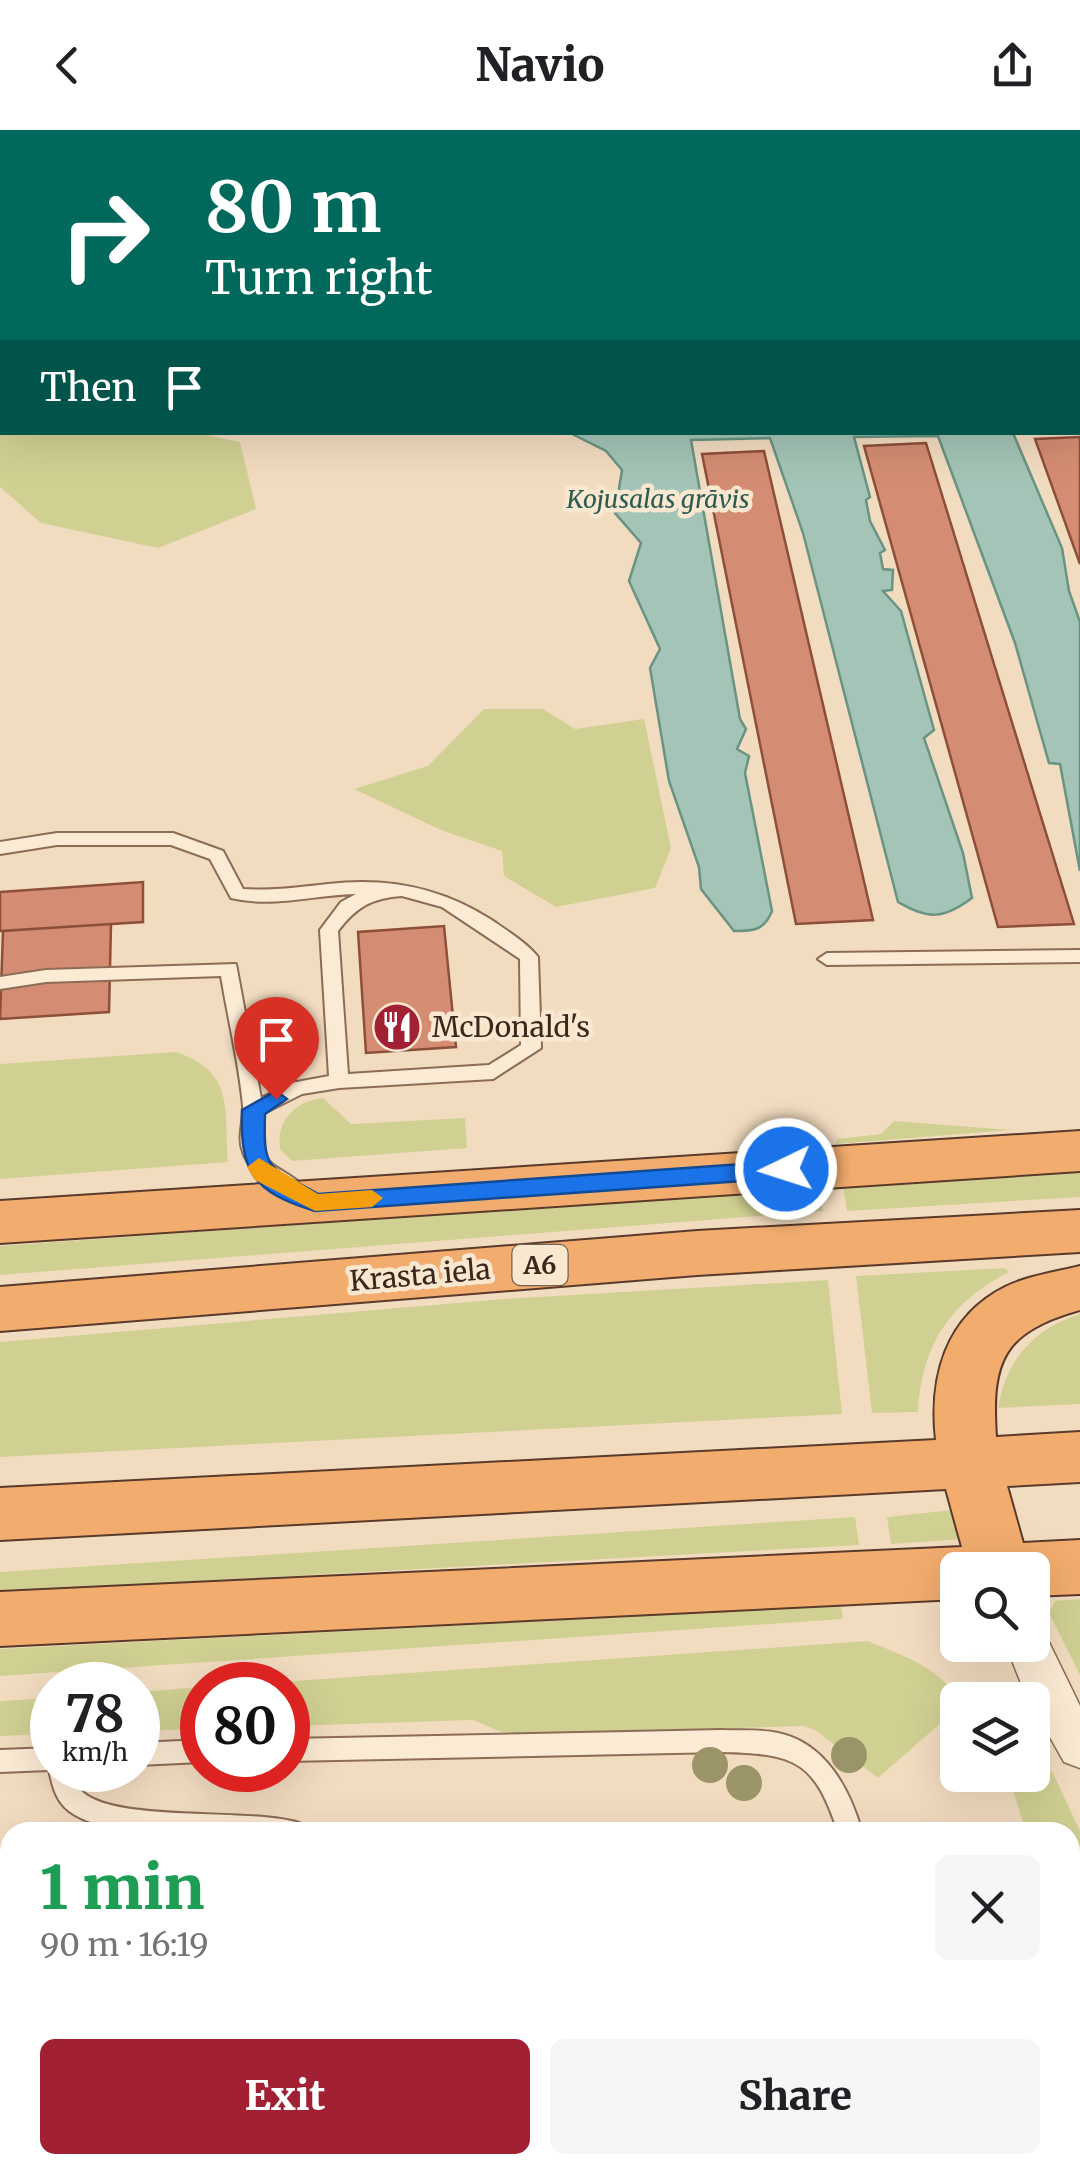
<!DOCTYPE html>
<meta charset="utf-8">
<style>
body{margin:0;font-family:Merriweather,serif;background:#f6f6f6;color:#202124;height:100vh;display:flex;flex-direction:column;font-size:38px;white-space:nowrap}
*{box-sizing:border-box;margin:0}
p{font-size:32px;color:#757577}
.icon{flex:none;width:55px;height:55px;fill:none;stroke:currentColor;stroke-width:2;stroke-linecap:round;stroke-linejoin:round}
.map{position:relative;flex:1;overflow:hidden}
.details{position:absolute;left:0px;top:1692px;width:1080px;height:352px;display:flex;flex-direction:column;background:#fff;border-radius:30px 30px 0 0;box-shadow:0 10px 40px #0002}
.details>*{flex:none}
.guide{position:absolute;left:0px;top:0px;width:1080px;height:305px;box-shadow:0 10px 40px #0002;background:#00695c;color:#fff;overflow:hidden}
.fabs{position:absolute;left:940px;top:1422px;display:grid;gap:20px}
.fabs a{display:grid;place-items:center;width:110px;height:110px;border-radius:15px;background:#fff;box-shadow:0 10px 40px #0002;font-size:50px}
.speed{position:absolute;left:30px;top:1532px;display:flex;gap:20px;font-size:50px;font-weight:700;text-align:center}
.speed>*{display:grid;place-content:center;width:130px;height:130px;border-radius:50%;background:#fff;box-shadow:0 10px 40px #0002;line-height:1}
.speed small{font-size:25px;font-weight:400}
.speed .limit{border:15px solid #d22;background:#fff;color:#111}
.pin{position:absolute;display:grid;place-items:center;width:85px;height:85px;color:#fff;margin:-102px -42px;border-radius:50% 50% 50% 0;rotate:-45deg;box-shadow:0 0 10px #0007}
.pin .icon{rotate:45deg}
.me{position:absolute;width:110px;margin:-55px;rotate:266deg;stroke-linejoin:round;filter:drop-shadow(0 0 8px #0008)}
.turn{display:flex;align-items:center;gap:35px;height:210px;padding:0 40px;font-size:45px}
.turn .icon{width:130px;height:130px;stroke-width:2.5}
.turn b{display:block;font-size:70px;line-height:85px}
.then{display:flex;align-items:center;height:95px;padding:0 40px;background:#0003;gap:20px;font-size:38px}
.round{display:grid;place-items:center;flex:none;width:105px;height:105px;border-radius:15px;background:#f6f6f6}
.summary{display:flex;align-items:center;justify-content:space-between;height:170px;padding:0 40px}
h1{font-size:60px;font-weight:800;line-height:75px;color:#1e9e55}
.action{display:flex;gap:20px;margin-top:auto;padding:20px 40px}
.action a{flex:1;height:115px;border-radius:15px;background:#a22033;color:#fff;font-size:40px;font-weight:800;line-height:115px;text-align:center}
.action a+a{background:#f6f6f6;color:#202124}
header{display:flex;justify-content:space-between;align-items:center;height:130px;padding:0 40px;background:#fff;font-size:45px;font-weight:800}
.map>svg:first-child{display:block}
.green{fill:#d1d093}
.water{fill:#a3c4b6;stroke:#699383;stroke-width:2.5}
.building{fill:#d48d72;stroke:#8e4f3a;stroke-width:2.5}
.lines{fill:none;stroke-linecap:round;stroke-linejoin:round}
.service-casing{stroke:#8d6c56;stroke-width:4}
.minor-casing{stroke:#8d6c56;stroke-width:3}
.trunk-casing{stroke:#5a3a2b;stroke-width:4}
.service{fill:#fcebd4;fill-rule:evenodd}
.minor{fill:#fcebd4;fill-rule:evenodd}
.trunk{fill:#f2ac6e;fill-rule:evenodd}
.tree{fill:#9b9469}
.route{fill:#1a73e8;stroke:#114b97;stroke-width:2.5}
.slow{fill:#f59e0b}
.labels{text-anchor:middle;stroke-width:9;stroke-linejoin:round;paint-order:stroke}
.far-water-label{font-size:25px;font-style:italic;fill:#2a5c52;stroke:#f9e7d0}
.shield{fill:#f9e7d0;stroke:#746152;stroke-width:2.5}
.shield-label{font-size:25px;font-weight:bold;fill:#3b271c}
.poi-label{font-size:28px;fill:#3b271c;stroke:#f9e7d0;text-anchor:start}
.street-label{font-size:28px;fill:#3b271c;stroke:#f9e7d0}
</style>
<header><svg class="icon" aria-label="back" viewBox="0 0 24 24"><path d="M15 5l-7 7 7 7"/></svg>Navio<svg class="icon" aria-label="share" viewBox="0 0 24 24"><path d="M12 15V3M7 8l5-5 5 5M5 13v7h14v-7"/></svg></header>
<div class="map">
<svg width="1080" height="2044" viewBox="0 0 1080 2044">
<rect width="100%" height="100%" fill="#f2dcc0"/>
<!-- green -->
<path class="green" d="M0 280 2 302H192L240 312 256 379 158 418 41 393 0 357Z
M484 579H543L575 599 644 589 671 718 655 758 556 777 504 746 502 721 441 700 354 659 428 636Z
M176 922C235 942 224 978 228 1032L0 1049V934Z
M323 968 351 994 465 988 467 1018 292 1031 280 1019C276 991 295 971 323 968Z
M894 991 1011 1000 836 1014 837 1009 881 1004Z
M1080 1042V1067L847 1081 843 1058Z
M818 1058 823 1081 0 1145V1116Z
M1005 1138 1009 1142C950 1172 921 1216 918 1282L872 1283 856 1146Z
M828 1150 842 1284 0 1327V1212L505 1169Z
M1080 1184V1274L998 1278C1006 1230 1033 1199 1080 1184Z
M952 1380 964 1409 891 1414 887 1387Z
M855 1387 859 1415 0 1462V1442Z
M1080 1469V1545L1049 1483 1055 1471Z
M814 1477H841L843 1489 0 1546V1519Z
M868 1511C900 1525 950 1539 958 1578L878 1648 815 1600 803 1596 508 1605 473 1590 288 1596V1555H237Z
M202 1557V1599L138 1601V1562Z
M52 1568V1604L0 1606V1571Z
M1052 1641 1080 1701V1876L1070 1844V1702H1026L1011 1654Z"/>
<!-- water -->
<path class="water" d="M0 0H396L401 2H2V32Z
M931 0H1080V298L1078 2Z
M570 303H1013L1062 418 1069 461 1080 492V741L1060 634 1049 633 1015 513 938 306 854 307 870 367 866 370 870 391 885 420 880 423 883 439 893 440 892 460 883 461 901 481 934 600 924 608 963 723 972 768C944 789 928 790 898 772L803 403 770 308 691 310 740 589 746 599 737 619 749 626 745 643 772 781C764 801 753 801 734 801L701 759 699 737 669 651 650 538 660 519 629 451 641 413 615 383 622 340 606 321Z"/>
<!-- building -->
<path class="building" d="M1080 307V434L1035 309Z
M926 313 1074 794 998 797 864 316Z
M764 321 873 790 796 794 702 324Z
M143 752V792L0 801V762Z
M111 794 109 882 0 889 3 801Z
M444 796 456 917 366 923 358 802Z
M161 2035H276L277 2044H161Z
M697 2035H815L816 2044H698Z"/>
<g class="lines">
<!-- service casing -->
<g class="service-casing">
<path id="service" d="M558 0H582L583 2H559Z
M57 703H173L223 721 243 759C272 761 300 757 328 754 387 747 440 757 490 789 506 800 526 812 538 827L541 918 493 949 339 958 302 964 262 984C253 1047 283 1029 310 1064L307 1069C284 1076 250 1043 243 1022 237 1007 244 992 243 976 239 933 228 889 221 846L46 852 0 859V847L46 840 236 834 261 968 291 953 329 946 320 800 341 772 356 764C314 765 272 778 231 768L210 729 171 715H57L0 724V712ZM402 766 442 777 520 829 521 915 489 935 348 944 338 801C356 777 372 768 402 766Z
M1080 820V832L827 835 818 829 827 823Z
M722 1600C741 1601 760 1599 778 1603 826 1613 850 1660 862 1702H838C814 1629 794 1624 722 1622L288 1631V1609Z
M202 1610V1632L138 1635V1613Z
M52 1618V1640H73C74 1645 74 1651 77 1655 98 1696 255 1676 302 1694L305 1702C253 1705 118 1711 75 1685 57 1675 53 1659 49 1640L0 1642V1620Z
M1080 1945V1971L1070 1972V1946Z
M346 2035H374L375 2044H347Z
M928 2035H956L959 2044H931Z"/>
</g>
<!-- minor casing -->
<g class="minor-casing">
<path id="minor" d="M1032 1498 1044 1502 1080 1576V1638L1064 1632 1024 1561 1006 1515H1032Z"/>
</g>
<!-- trunk casing -->
<g class="trunk-casing">
<path id="trunk" d="M1080 1001V1041L0 1113V1071Z
M1080 1080V1122L697 1145 0 1201V1157L697 1101Z
M1080 1136V1180C1003 1202 991 1230 996 1307L1080 1302V1352L1007 1356 1023 1413 1080 1410V1464L1032 1466V1440H958V1469L0 1516V1462L962 1417 946 1359 0 1410V1358L936 1310C929 1248 945 1187 1005 1157 1027 1146 1056 1142 1080 1136Z"/>
</g>
<!-- service -->
<use href="#service" class="service"/>
<!-- minor -->
<use href="#minor" class="minor"/>
<!-- trunk -->
<use href="#trunk" class="trunk"/>
</g>
<!-- trees -->
<g class="tree">
<circle cx="849" cy="1625" r="18"/>
<circle cx="710" cy="1635" r="18"/>
<circle cx="744" cy="1653" r="18"/>
</g>
<!-- route -->
<path class="route" d="M276 961 287 969 265 984C263 1043 269 1036 318 1064L786 1031 798 1039 786 1048 315 1081C252 1062 240 1041 242 980Z"/>
<!-- slow -->
<path class="slow" d="M259 1028 318 1064 372 1060 383 1068 372 1077 315 1081 255 1050 247 1037Z"/>
<!-- icons -->
<defs>
<g id="restaurant-disc" transform="scale(2.5)"><circle r="9.5" fill="#a22033" stroke="#f9e7d0"/><path d="M-5-6h1v4h1v-4h1v4h1v-4h1v5L-1.5 .5V6h-2V.5L-5-1ZM5-6V6H3V1.5H1.5Q1.5-4 5-6Z" fill="#fff"/></g>
</defs>
<g fill-rule="evenodd">
<use href="#restaurant-disc" x="397" y="897"/>
</g>
<g class="labels">
<!-- far-water labels -->
<g class="far-water-label">
<text x="658" y="378">Kojusalas grāvis</text>
</g>
<!-- shield labels -->
<rect class="shield" x="512.5" y="1115" width="55" height="40" rx="8"/>
<g class="shield-label">
<text x="540" y="1144">A6</text>
</g>
<!-- poi labels -->
<g class="poi-label">
<text x="432" y="907">McDonald's</text>
</g>
<!-- street labels -->
<g class="street-label">
<text transform="translate(420 1145) rotate(-5)" y="10">Krasta iela</text>
</g>
</g>
</svg>
<div class="fabs">
<a><svg class="icon" aria-label="search" viewBox="0 0 24 24"><circle cx="10" cy="10" r="6"/><path d="M15 15l6 6"/></svg></a>
<a><svg class="icon" aria-label="layers" viewBox="0 0 24 24"><path d="M12 4l9 5-9 5-9-5zM3 14l9 5 9-5"/></svg></a>
</div>
<div class="speed"><div>78<small>km/h</small></div><div class="limit">80</div></div>
<div class="pin" style="left:276px;top:969px;background:#d93025"><svg class="icon" aria-label="arrive" viewBox="0 0 24 24"><path d="M6 21V4h12l-3 4 3 4H6"/></svg></div>
<svg class="me" style="left:786px;top:1039px" viewBox="-20 -20 40 40"><circle r="17" fill="#1a73e8" stroke="#fff" stroke-width="3"/><path d="M0-11L8 9 0 5-8 9z" fill="#fff"/></svg>
<div class="guide">
<div class="turn"><svg class="icon" aria-label="right" viewBox="0 0 24 24"><path d="M7 20v-9h11M14 6l5 5-5 5"/></svg><div><b>80 m</b>Turn right</div></div>
<div class="then">Then<svg class="icon" aria-label="arrive" viewBox="0 0 24 24"><path d="M6 21V4h12l-3 4 3 4H6"/></svg></div>
</div>
<section class="details">
<div class="summary"><div><h1>1 min</h1><p>90 m · 16:19</p></div><a class="round"><svg class="icon" aria-label="close" viewBox="0 0 24 24"><path d="M6 6l12 12M18 6L6 18"/></svg></a></div>
<div class="action"><a>Exit</a><a>Share</a></div>
</section>
</div>
